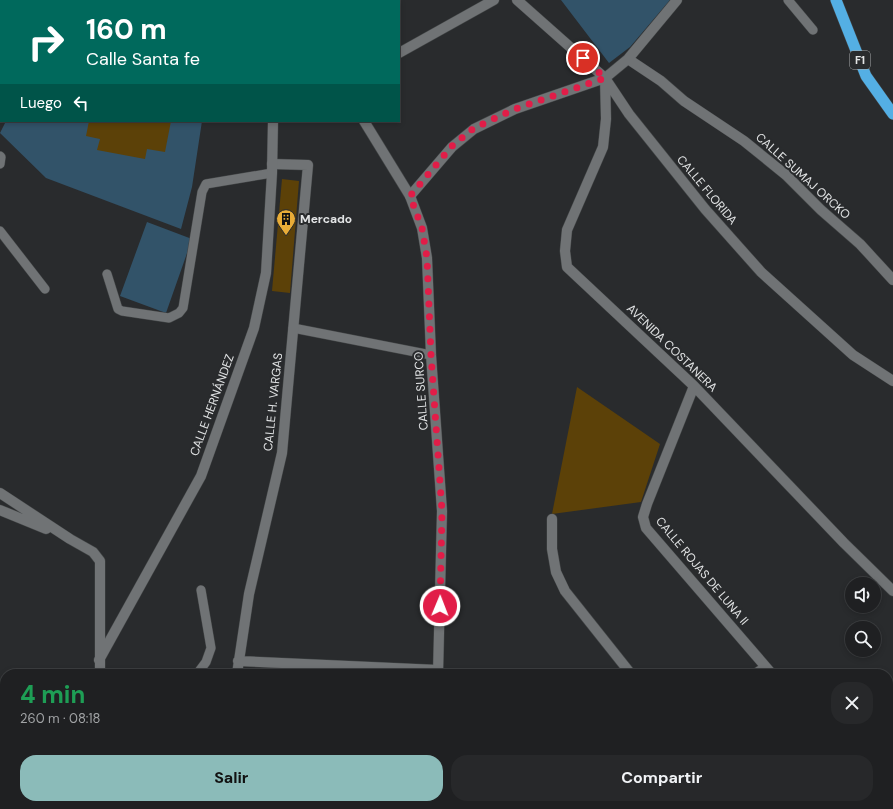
<!DOCTYPE html>
<html lang="es">
<meta charset="utf-8">
<style>
body{margin:0;font-family:"DM Sans",sans-serif;background:#27282a;color:#f1f3f6;height:100vh;display:flex;flex-direction:column;font-size:15px;white-space:nowrap}
*{box-sizing:border-box;margin:0}
p{font-size:13px;color:#a1a3a5}
.icon{flex:none;width:22px;height:22px;fill:none;stroke:currentColor;stroke-width:2;stroke-linecap:round;stroke-linejoin:round}
.map{position:relative;flex:1;overflow:hidden}
.drawer{position:absolute;left:0px;top:669px;width:893px;height:140px;display:flex;flex-direction:column;background:#1f2022;border-radius:16px 16px 0 0;box-shadow:0 2px 6px #0003,0 0 0 1px #3c3e40}
.drawer>*{flex:none}
.top-card{position:absolute;left:0px;top:0px;width:400px;height:122px;box-shadow:0 2px 6px #0003,0 0 0 1px #3c3e40;background:#00695c;color:#fff;overflow:hidden}
.buttons{position:absolute;left:845px;top:577px;display:grid;gap:8px}
.buttons a{display:grid;place-items:center;width:36px;height:36px;border-radius:50%;background:#1f2022;box-shadow:0 2px 6px #0003,0 0 0 1px #3c3e40;font-size:20px}
.pin{position:absolute;display:grid;place-items:center;width:34px;height:34px;color:#fff;margin:-17px;border:2px solid #fff;border-radius:50%;box-shadow:0 1px 4px #0007}
.me{position:absolute;width:44px;margin:-22px;rotate:1deg;stroke-linejoin:round;filter:drop-shadow(0 0 3px #0008)}
.turn{display:flex;align-items:center;gap:14px;height:84px;padding:0 20px;font-size:18px}
.turn .icon{width:52px;height:52px;stroke-width:2.5}
.turn b{display:block;font-size:28px;line-height:34px}
.then{display:flex;align-items:center;height:38px;padding:0 20px;background:#0003;gap:8px;font-size:15px}
.round{display:grid;place-items:center;flex:none;width:42px;height:42px;border-radius:16px;background:#27282a}
.head{display:flex;align-items:center;justify-content:space-between;height:68px;padding:0 20px}
h1{font-size:24px;font-weight:700;line-height:30px;color:#1e9e55}
.action{display:flex;gap:8px;margin-top:auto;padding:8px 20px}
.action a{flex:1;height:46px;border-radius:16px;background:#8bbbb9;color:#111;font-size:16px;font-weight:700;line-height:46px;text-align:center}
.action a+a{background:#27282a;color:#f1f3f6}
.map>svg:first-child{display:block}
.green{fill:#325369}
.building{fill:#5c4108}
.lines{fill:none;stroke-linecap:round;stroke-linejoin:round}
.service-casing{stroke:#434647;stroke-width:10}
.minor-casing{stroke:#434647;stroke-width:11}
.secondary-casing{stroke:#434647;stroke-width:11}
.trunk-casing{stroke:#434647;stroke-width:12}
.service{stroke:#707375;stroke-width:9}
.minor{stroke:#707375;stroke-width:10}
.secondary{stroke:#707375;stroke-width:10}
.trunk{stroke:#54afe4;stroke-width:11}
.route{stroke:#e11d48;stroke-width:7;stroke-dasharray:0 12.6}
.labels{text-anchor:middle;stroke-width:4;stroke-linejoin:round;paint-order:stroke}
.shield{fill:#292b2d;stroke:#aaacae;stroke-width:1}
.shield-label{font-size:11px;font-weight:bold;fill:#e2e4e5}
.street-label{font-size:12px;fill:#e2e4e5;stroke:#292b2d}
.poi-label{font-size:12px;font-weight:bold;fill:#e2e4e5;stroke:#292b2d;text-anchor:start}
</style>
<div class="map">
<svg width="893" height="809" viewBox="0 0 893 809">
<rect width="100%" height="100%" fill="#292b2d"/>
<!-- green -->
<path class="green" d="M73 0H221L72 1Z
M561 0H670L630 47 609 63Z
M6 121H202L192 187 181 229 46 178 0 133Z
M147 222 192 239 166 313 120 296Z"/>
<!-- building -->
<path class="building" d="M89 121H171L165 152 147 149 145 159 97 150 100 139 86 136Z
M282 179 299 181 290 293 272 291Z
M577 387 660 444 641 502 552 514Z
M231 804H312L311 809H235Z
M319 804H353L375 808 318 809Z"/>
<g class="lines">
<!-- service casing -->
<g class="service-casing">
<path id="service" d="M788 0 813 30
M0 156 1 157 0 164
M0 231 45 289
M107 274 118 309 122 311 169 318 179 313 183 308 202 192 206 184 272 173
M293 328 431 355
M197 674 206 662 211 648 201 590"/>
</g>
<!-- minor casing -->
<g class="minor-casing">
<path id="minor" d="M517 0 605 78 629 114 705 209 761 272 853 355 893 381
M55 1 56 0
M399 53 494 0
M628 59 661 81 684 101 744 141 786 175 821 210 860 244 893 280
M605 78 606 119 603 147 567 230 565 251 567 267 694 386 844 543 893 591
M0 101 1 99
M410 196 452 147 474 129 515 109 605 78 628 59 677 0
M694 386 647 504 643 517 646 528 772 674
M552 519V549L556 572 565 591 631 674
M238 661 438 670
M237 674 249 594 282 453 308 165 272 164
M755 674 766 667
M888 768 893 761
M227 804 231 809
M693 804 697 809
M217 809 218 804
M628 809 634 804
M860 809 864 804"/>
</g>
<!-- secondary casing -->
<g class="secondary-casing">
<path id="secondary" d="M293 0 294 1
M275 1V0
M364 121 410 196 422 228 427 258 431 355 442 511 438 674
M0 493 70 539 93 552 100 561V674
M0 510 46 529
M99 660 201 476 254 328 266 273 272 173 273 121
M509 804 512 809
M90 809 91 804"/>
</g>
<!-- trunk casing -->
<g class="trunk-casing">
<path id="trunk" d="M836 0 866 76 893 114"/>
</g>
<!-- service -->
<use href="#service" class="service"/>
<!-- minor -->
<use href="#minor" class="minor"/>
<!-- secondary -->
<use href="#secondary" class="secondary"/>
<!-- trunk -->
<use href="#trunk" class="trunk"/>
</g>
<g class="lines">
<!-- route -->
<path class="route" d="M440 606 442 511 431 355 427 258 422 228 410 196 452 146 474 128 515 109 605 78 583 58"/>
</g>
<!-- icons -->
<defs>
<g id="building-pin" transform="scale(1)"><path d="M0 17L-7.5 6A9.5 9.5 0 1 1 7.5 6Z" fill="#e8ac37" stroke="#292b2d"/><path d="M-4-6H4V6H1V3H-1V6H-4ZM-2.5-4.3h1.7v1.8h-1.7ZM.8-4.3h1.7v1.8H.8ZM-2.5-1h1.7V.8h-1.7ZM.8-1h1.7V.8H.8Z" fill="#111"/></g>
</defs>
<g fill-rule="evenodd">
<use href="#building-pin" x="286" y="219"/>
</g>
<g class="labels">
<!-- shield labels -->
<rect class="shield" x="850" y="51" width="20" height="18" rx="3"/>
<g class="shield-label">
<text x="860" y="64">F1</text>
</g>
<!-- street labels -->
<g class="street-label">
<text transform="translate(803 176) rotate(42)" y="4">CALLE SUMAJ ORCKO</text>
<text transform="translate(707 190) rotate(50)" y="4">CALLE FLORIDA</text>
<text transform="translate(672 348) rotate(44)" y="4">AVENIDA COSTANERA</text>
<text transform="translate(421 391) rotate(-94)" y="4">CALLE SURCO</text>
<text transform="translate(273 402) rotate(-84)" y="4">CALLE H. VARGAS</text>
<text transform="translate(212 405) rotate(-70)" y="4">CALLE HERNÁNDEZ</text>
<text transform="translate(702 571) rotate(50)" y="4">CALLE ROJAS DE LUNA II</text>
</g>
<!-- poi labels -->
<g class="poi-label">
<text x="300" y="223">Mercado</text>
</g>
</g>
</svg>
<div class="buttons">
<a><svg class="icon" aria-label="sound" viewBox="0 0 24 24"><path d="M4 9h4l5-4v14l-5-4H4zM17 9q2 3 0 6"/></svg></a>
<a><svg class="icon" aria-label="search" viewBox="0 0 24 24"><circle cx="10" cy="10" r="6"/><path d="M15 15l6 6"/></svg></a>
</div>
<div class="pin" style="left:583px;top:58px;background:#d93025"><svg class="icon" aria-label="arrive" viewBox="0 0 24 24"><path d="M6 21V4h12l-3 4 3 4H6"/></svg></div>
<svg class="me" style="left:440px;top:606px" viewBox="-20 -20 40 40"><circle r="17" fill="#e11d48" stroke="#fff" stroke-width="3"/><path d="M0-11L8 9 0 5-8 9z" fill="#fff"/></svg>
<div class="top-card">
<div class="turn"><svg class="icon" aria-label="right" viewBox="0 0 24 24"><path d="M7 20v-9h11M14 6l5 5-5 5"/></svg><div><b>160 m</b>Calle Santa fe</div></div>
<div class="then">Luego<svg class="icon" aria-label="left" viewBox="0 0 24 24"><path d="M17 20v-9H6M10 6l-5 5 5 5"/></svg></div>
</div>
<section class="drawer">
<div class="head"><div><h1>4 min</h1><p>260 m · 08:18</p></div><a class="round"><svg class="icon" aria-label="close" viewBox="0 0 24 24"><path d="M6 6l12 12M18 6L6 18"/></svg></a></div>
<div class="action"><a>Salir</a><a>Compartir</a></div>
</section>
</div>
